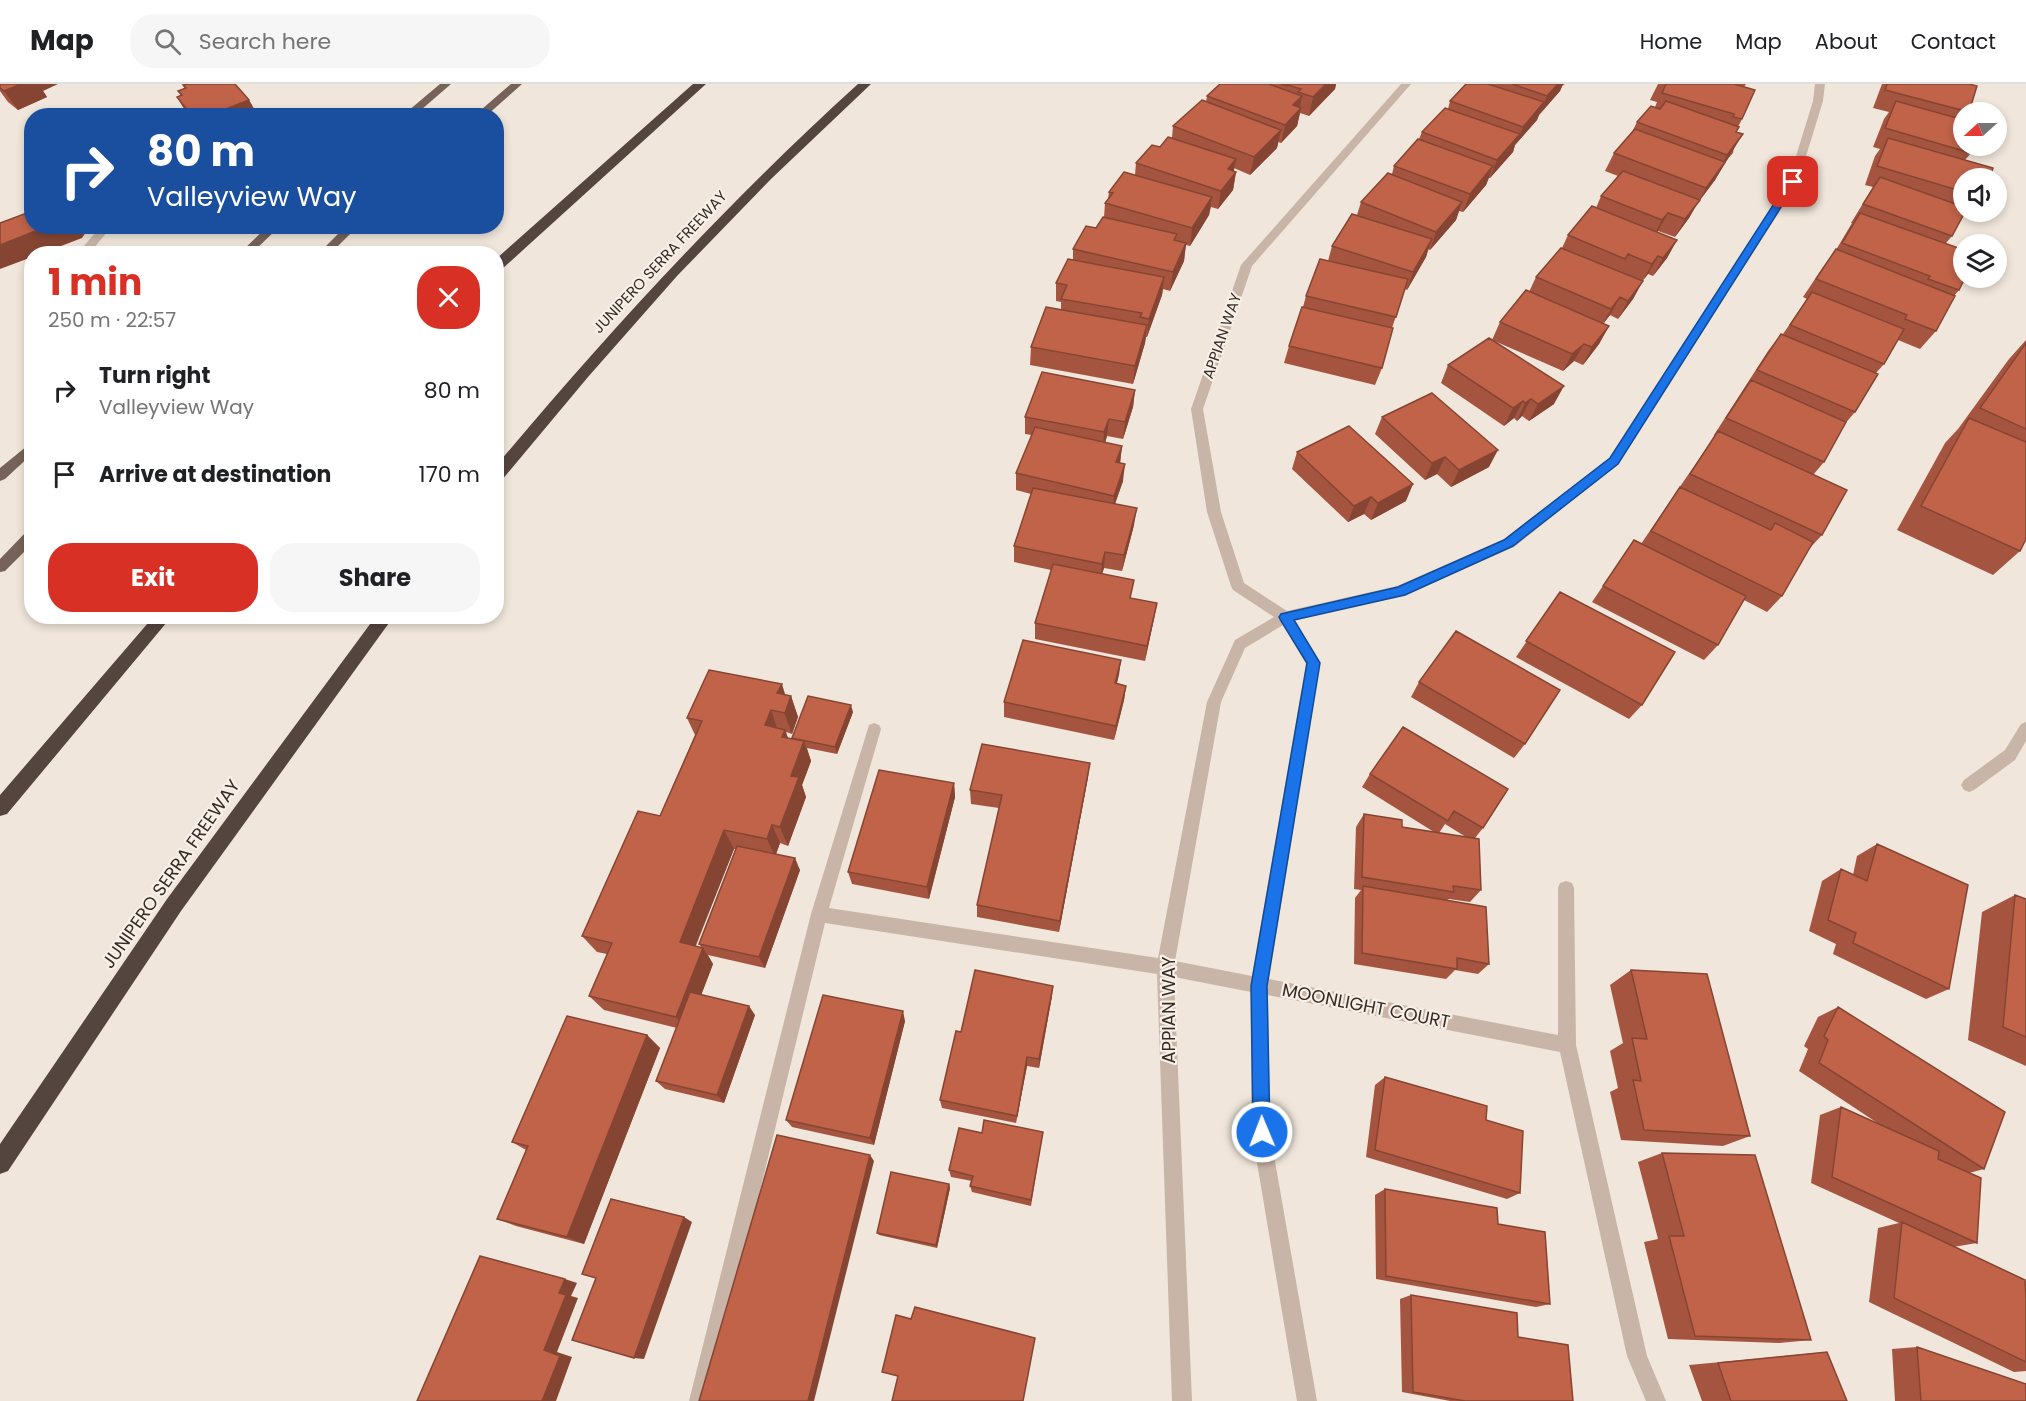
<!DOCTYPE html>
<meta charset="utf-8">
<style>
body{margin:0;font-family:Poppins,sans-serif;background:#f6f6f6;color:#202124;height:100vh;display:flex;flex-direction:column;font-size:22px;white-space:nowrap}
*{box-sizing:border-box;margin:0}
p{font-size:20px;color:#757577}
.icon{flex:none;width:33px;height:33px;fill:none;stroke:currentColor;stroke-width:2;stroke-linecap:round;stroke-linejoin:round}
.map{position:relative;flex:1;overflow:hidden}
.drawer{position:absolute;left:24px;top:162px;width:480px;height:378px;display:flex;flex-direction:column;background:#fff;border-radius:24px;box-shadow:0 3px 9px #0003}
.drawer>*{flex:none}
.top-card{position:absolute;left:24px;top:24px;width:480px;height:126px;border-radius:24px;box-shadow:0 3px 9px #0003;background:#1a4fa0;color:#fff;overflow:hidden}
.needle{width:39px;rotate:249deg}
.fabs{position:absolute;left:1953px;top:18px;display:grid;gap:12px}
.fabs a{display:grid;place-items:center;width:54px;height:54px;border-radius:50%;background:#fff;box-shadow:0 3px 9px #0003;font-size:30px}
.pin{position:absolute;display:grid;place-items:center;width:51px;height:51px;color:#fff;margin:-26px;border-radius:12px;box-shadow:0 3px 9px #0006}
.me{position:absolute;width:66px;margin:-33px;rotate:359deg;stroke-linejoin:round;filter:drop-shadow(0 0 4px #0008)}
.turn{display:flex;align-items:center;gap:21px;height:126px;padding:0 24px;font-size:27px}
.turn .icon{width:78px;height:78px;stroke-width:2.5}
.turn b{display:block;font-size:42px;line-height:51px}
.round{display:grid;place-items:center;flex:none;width:63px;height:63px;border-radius:24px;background:#f6f6f6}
.headline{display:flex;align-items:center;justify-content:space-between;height:102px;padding:0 24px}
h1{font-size:36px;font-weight:700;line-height:45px;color:#d93025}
.primary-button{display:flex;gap:12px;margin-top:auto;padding:12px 24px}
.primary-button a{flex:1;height:69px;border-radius:24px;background:#d93025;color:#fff;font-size:24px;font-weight:700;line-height:69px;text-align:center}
.primary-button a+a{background:#f6f6f6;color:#202124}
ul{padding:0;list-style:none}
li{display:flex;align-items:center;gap:18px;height:84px;padding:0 24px}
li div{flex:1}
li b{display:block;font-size:22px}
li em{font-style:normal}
header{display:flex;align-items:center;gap:36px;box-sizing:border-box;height:84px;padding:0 30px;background:#fff;border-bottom:2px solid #e0e0e0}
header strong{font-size:28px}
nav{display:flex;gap:33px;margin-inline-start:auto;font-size:21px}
.search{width:420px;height:54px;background:#f6f6f6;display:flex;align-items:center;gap:15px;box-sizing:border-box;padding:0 21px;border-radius:24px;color:#757577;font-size:22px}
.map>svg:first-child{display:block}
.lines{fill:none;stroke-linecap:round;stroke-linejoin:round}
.minor{fill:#c8b5a7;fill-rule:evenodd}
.major{fill:#766259;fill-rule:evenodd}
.highway{fill:#55453f;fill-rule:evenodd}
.wall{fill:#a5553f;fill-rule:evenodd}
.shaded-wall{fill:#864533}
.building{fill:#c06349;stroke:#864533;stroke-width:1.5}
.route{fill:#1a73e8;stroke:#114b97;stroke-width:1.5}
.labels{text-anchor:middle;stroke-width:4.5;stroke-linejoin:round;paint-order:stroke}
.far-street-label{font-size:15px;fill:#352b27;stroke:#f8f0e7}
.street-label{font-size:18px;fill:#352b27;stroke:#f8f0e7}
</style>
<header>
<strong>Map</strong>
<div class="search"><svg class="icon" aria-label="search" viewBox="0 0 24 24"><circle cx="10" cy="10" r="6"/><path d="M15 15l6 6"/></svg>Search here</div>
<nav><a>Home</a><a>Map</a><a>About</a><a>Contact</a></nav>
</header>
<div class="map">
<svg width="2026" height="1317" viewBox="0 0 2026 1317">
<rect width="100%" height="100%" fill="#f0e6db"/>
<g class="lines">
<!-- minor -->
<path class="minor" d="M1401 0H1411L1252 182 1203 325 1221 428 1244 499 1287 527 1397 502 1504 455 1610 374 1788 98 1813 17 1815 0H1825L1823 17 1798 98 1618 380 1514 463 1405 511 1294 536 1320 579 1269 895 1558 951V804L1560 799 1566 797 1572 799 1574 804 1576 961 1647 1272 1666 1317H1646L1627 1272 1560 968 1268 911 1270 1049 1317 1317H1297L1252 1049 1251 908 1174 893 1192 1317H1172L1157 890 825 839 709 1317H689L811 830 869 641 874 639 879 641 881 645 829 824 1158 874 1207 618 1235 556 1274 533 1233 506 1231 502 1207 428 1191 325 1241 181ZM1283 541 1306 580 1252 892 1175 877 1221 618 1245 564Z
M101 142H112L89 170H77Z
M2026 638V657L2015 676 1974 706 1969 708 1964 706 1961 701 1964 696 2005 666 2021 640Z"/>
<!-- major -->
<path class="major" d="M440 0H451L414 32H402Z
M511 0H522L486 32H474Z
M268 142H280L251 170H239Z
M346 142H358L330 170H318Z
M32 358V370L5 395 0 397V384Z
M32 446V460L5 487 0 488V475L27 447Z"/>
<!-- highway -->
<path class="highway" d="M693 0H706L501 186 496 187V175Z
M858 0H871L771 95 677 192 588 293 501 397 496 399V382C609 247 728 118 858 0Z
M154 532H172L7 730 0 732V711Z
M376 532H394L181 827 8 1087 0 1090V1060L167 815Z"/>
</g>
<!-- wall -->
<path class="wall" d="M0 0 43 7 47 13 18 26 8 18 0 7Z
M1220 0H1336L1335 5 1309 32 1300 29 1297 42 1281 59 1278 58 1277 64 1250 91 1234 84V87L1236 88 1233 106 1218 125 1211 123 1209 131 1190 162 1186 161 1184 177 1170 207 1163 205 1162 211 1147 253H1146L1145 259 1133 300 1030 281 1031 263 1061 226V218L1056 217V199L1073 176V165L1096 144 1104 133 1105 119 1108 115 1109 108 1135 91 1136 79 1160 63 1172 54 1173 42 1206 18 1207 12Z
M1466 0H1565L1562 2 1560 7 1539 31 1537 36 1515 61 1513 68 1490 94H1489L1486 101 1463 128 1459 127 1456 136 1430 166 1428 165 1426 173 1407 206 1405 205 1392 244 1382 284 1375 301 1284 279 1289 262 1303 223 1306 212 1328 177 1332 162 1357 131 1361 118 1392 90 1394 82 1419 55 1422 48 1448 25 1450 17Z
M1658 0H1746L1744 3 1742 35 1738 43 1736 48 1733 69 1725 78 1715 96 1697 120 1689 134 1675 153 1658 147 1657 148 1677 156 1667 174 1653 192 1648 190 1642 197 1633 215 1618 235 1610 231 1603 239 1609 242 1599 260 1583 281 1574 277 1563 287 1492 256 1500 238 1529 208 1536 193 1562 164 1568 151 1596 124 1601 112 1618 92 1605 87 1614 69 1631 50 1637 38 1655 23 1657 18 1650 16Z
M1882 0H1970L1969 28H1964L1963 36 1971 69 1965 76 1964 94V128H1974L1970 133 1963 131 1952 152 1946 159 1959 206 1954 212 1936 247 1920 265 1898 256 1884 280 1876 289 1855 328 1844 341 1824 378 1813 391 1822 451 1808 466 1782 512 1767 528 1744 516 1718 561 1704 576 1592 518 1634 456 1641 460 1679 404 1715 352 1714 351 1768 267 1781 250H1783L1807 215 1803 213 1823 183 1836 166 1852 139H1851L1873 103 1865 101 1875 72 1880 65 1873 63 1884 35 1889 28 1873 24Z
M183 1 249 16 258 32H188L177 13 181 12 178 7 185 5Z
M2026 256V455L2020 467 1993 491 1897 446 1945 359 1958 345 2009 275Z
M1448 281 1554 320 1529 337 1522 332 1517 337 1514 334 1504 342 1441 299Z
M1135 306 1133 323 1123 355 1107 352 1105 359 1122 362 1120 379 1123 397 1115 420 1134 441 1122 487 1104 484 1102 490 1131 514 1157 519 1145 577 1035 555V539L1051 486 1014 478V462L1031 410 1016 406V389L1032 351 1025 350V333Z
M1382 333 1489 383 1451 403 1437 390 1425 396 1375 350Z
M1297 368 1406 417 1371 436 1364 430 1348 438 1292 385Z
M1560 508 1642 621 1629 635 1516 573Z
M1121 576 1117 599 1126 602 1124 616 1114 656 1004 633V618Z
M1419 598 1525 660 1514 674 1411 613Z
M785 611 791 612 798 633 792 650 786 648 788 654H792L853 628 837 670 807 664 811 677 802 701 806 713 788 762 780 759 776 770 800 786 765 884 708 871 713 880 701 911 755 931 724 1019 665 1005 656 997 677 944 604 926 589 912 607 870 597 868 582 852 660 732 695 651 687 634ZM734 765H736L699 860 702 864 695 862Z
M1403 643 1483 744 1475 754 1481 806 1470 818 1449 815 1447 816 1489 880 1478 890 1455 886 1446 895 1354 880 1355 814 1361 806 1354 805 1356 743 1364 730 1402 743 1434 748 1362 703 1370 690ZM1445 740 1466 753 1439 749Z
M1088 693 1059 848 977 833V821L999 724 971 720 970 706Z
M954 699 955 713 929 815 852 800 848 788Z
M1877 760 1949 905 1926 915 1833 870 1836 860 1809 847 1822 797 1841 785 1853 791 1857 772Z
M2015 811 2026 815V982L1968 956 1982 828Z
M1631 886 1750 1052 1723 1062 1621 1056 1610 1008 1618 1004 1610 967 1623 959 1610 901Z
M1052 912 1039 984 1027 982 1016 1039 942 1024 940 1016 961 948Z
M1838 923 1984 1085 1969 1089 1977 1159 1953 1163 2026 1213V1287L2014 1288 1869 1218 1878 1144 1899 1139 1811 1099 1820 1031 1841 1023 1882 1042 1799 987 1808 965 1804 962 1818 933Z
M905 937 874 1061 792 1043 786 1036Z
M647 951 660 964 584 1160 516 1142 497 1135 526 1066 512 1058Z
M1385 993 1486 1036 1520 1109 1507 1115 1366 1073 1375 1001Z
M1043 1048 1031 1122 972 1108 970 1102 972 1097 951 1093 949 1086 982 1049Z
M1662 1069 1811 1256 1779 1259 1668 1255 1644 1158 1658 1155 1638 1078Z
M949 1100 950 1104 937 1164 879 1151 877 1149Z
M1385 1105 1498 1140 1550 1220 1536 1223 1376 1195 1375 1111Z
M1411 1211 1518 1253 1573 1317H1450L1402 1308 1400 1215Z
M1917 1263 2026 1317H1895L1892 1265Z
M1827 1268 1847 1317H1702L1689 1281Z"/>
<!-- shaded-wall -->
<path class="shaded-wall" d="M21 0H58L43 7 47 13 18 26 4 7Z
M1326 0H1336L1335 5 1309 32 1313 13Z
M1558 0H1563L1560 7 1539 31 1547 12Z
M1302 12 1299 27 1301 24 1297 42 1281 59 1285 41 1293 21Z
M249 16 258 32H208Z
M1544 18 1537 36 1515 61 1513 68 1490 94 1497 76 1520 50 1523 43Z
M1281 46 1277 64 1250 91 1254 73Z
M1743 50 1715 96 1697 120 1689 134 1675 153 1685 135 1698 118 1706 104 1717 89 1727 71Z
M1236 75 1233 92 1236 88 1233 106 1218 125 1221 107 1228 85Z
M1493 82 1486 101 1463 128 1470 110Z
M1212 113 1209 131 1190 162 1192 144Z
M1462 118 1456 136 1430 166 1436 148Z
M1668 129 1658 147 1652 154 1662 136Z
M48 142H90L82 154 40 170H32V173L0 185V161Z
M1432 155 1426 173 1407 206 1413 188Z
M1677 156 1667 174 1653 192 1663 174Z
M1186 159 1184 177 1170 207 1173 188Z
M1658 172 1648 190 1642 198 1652 180Z
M1164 193 1162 211 1147 253 1149 235Z
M1643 197 1633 215 1618 235 1628 217Z
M1620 213 1610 231 1601 243 1611 225Z
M1147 241 1145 259 1133 300 1135 282Z
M1609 242 1599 260 1583 281 1592 263Z
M1584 260 1574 277 1563 287 1572 270Z
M1564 302 1554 320 1529 337 1538 320Z
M1135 306 1133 323 1123 355 1125 338Z
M1531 315 1522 332 1517 337 1525 319Z
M1523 317 1514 334 1504 342 1513 324Z
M1109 335 1107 352 1103 365 1104 348Z
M1122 362 1120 379 1116 378Z
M1498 366 1489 383 1451 403 1459 386Z
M1445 373 1437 390 1425 396 1432 379Z
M1125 380 1123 397 1112 428 1114 412Z
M1413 400 1406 417 1371 436 1378 419Z
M1371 413 1364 430 1348 438 1354 422Z
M1137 424 1134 441 1122 487 1124 471Z
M1105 468 1104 484 1100 496 1102 480Z
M1157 519 1154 535 1145 577 1147 562Z
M1121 576 1119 591 1113 614 1115 599Z
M782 600 788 620 791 612 798 633 792 650 777 609Z
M1126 602 1124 616 1114 656 1116 642Z
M851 621 853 628 837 670 835 663Z
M771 626 778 647 765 641Z
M785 646 792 666 782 653Z
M804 657 811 677 802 701 806 713 788 762 780 743 791 692Z
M1090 679 1088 693 1059 848 1060 837Z
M954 699 955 713 929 815 927 803Z
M772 741 780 759 775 773 767 755Z
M724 746 734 765 691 874 680 858Z
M795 774 800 786 765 884 759 873Z
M703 864 713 880 688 946 676 933Z
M1053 902 1052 912 1039 984V975Z
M749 922 755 931 724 1019 717 1011Z
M903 927 905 937 874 1061 870 1054Z
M647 951 660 964 584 1160 567 1153Z
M1027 973V982L1016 1039 1017 1032Z
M870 1071 874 1077 814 1317H808Z
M949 1100 950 1104 937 1164 936 1161Z
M684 1133 692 1138 644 1275 634 1274Z
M565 1195 577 1199 571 1212 578 1214 557 1268 572 1273 556 1317H542L544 1266 559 1209Z"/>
<!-- building -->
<path class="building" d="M0 0H21L4 7 0 4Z
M188 0H235L249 16 208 32H192L177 13 182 11 178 7 186 4 183 1Z
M1220 0H1269L1302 12 1293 21 1301 24 1285 41 1207 12Z
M1281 0H1326L1313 13 1298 8 1301 5 1288 1 1287 2Z
M1466 0H1488L1544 18 1523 43 1450 17Z
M1512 0H1558L1547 12Z
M1666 0H1734L1755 6 1742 35 1733 33 1734 30 1662 9Z
M1887 0H1969L1977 2 1969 28 1885 6Z
M1202 16 1281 46 1254 73 1173 42Z
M1666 17 1739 43 1736 48 1743 50 1727 71 1637 38 1651 22 1660 25Z
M1896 17 1964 36V62H1973L1971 69 1885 44Z
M1445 24 1520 50 1497 76 1422 48Z
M1635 45 1725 78 1706 104 1614 69Z
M1168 53 1236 75 1228 85 1236 88 1221 107 1136 79 1152 61 1160 63Z
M1888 54 1993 84 1990 94H1964V108L1877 82Z
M1418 55 1493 82 1470 110 1394 82Z
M1623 87 1700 116 1685 135 1668 129 1662 136 1601 112Z
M1124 88 1212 113 1192 144 1105 119 1113 109 1109 108Z
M1388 89 1462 118 1436 148 1361 118Z
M1880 93 1964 123V128H1965L1952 152 1863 120Z
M1592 122 1677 156 1663 174 1658 172 1652 180 1628 170 1625 175 1568 151Z
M32 127V142H48L0 161V139Z
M1860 129 1964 166V194H1965L1959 206 1928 195 1930 192 1842 159Z
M1352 130 1432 155 1413 188 1332 162Z
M1103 133 1177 150 1174 156 1186 159 1173 188 1073 165 1086 142 1096 144Z
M1561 164 1643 197 1628 217 1620 213 1611 225 1536 193Z
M1836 165 1955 212 1936 247 1905 235 1907 231 1816 195Z
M1068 175 1164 193 1149 235 1140 233 1142 229 1061 215 1067 201 1056 199Z
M1320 175 1408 195 1396 233 1306 212Z
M1526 206 1609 242 1592 263 1584 260 1572 270 1500 238Z
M1812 208 1904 245 1884 280 1790 241Z
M1046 223 1147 241 1135 282 1031 263Z
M1302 223 1393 244 1382 284 1289 262Z
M1781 250 1878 290 1855 328 1757 286Z
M1489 254 1564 302 1538 320 1531 315 1525 319 1523 317 1513 324 1448 281Z
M2026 259V345L1980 324Z
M1042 288 1135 306 1125 338 1109 335 1104 348 1025 333Z
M1751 296 1846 338 1824 378 1726 334Z
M1432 309 1498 366 1459 386 1445 373 1432 379 1382 333Z
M1969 334 2026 358V455L2020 467 1921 422Z
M1349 342 1413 400 1378 419 1371 413 1354 422 1297 368Z
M1035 343 1122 362 1116 378 1125 380 1114 412 1016 389Z
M1718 347 1847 406 1822 451 1690 390Z
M1680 403 1771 446 1775 439 1813 458 1782 512 1651 447Z
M1033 404 1137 424 1124 471 1105 468 1102 480 1014 462Z
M1634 456 1746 512 1718 561 1603 502Z
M1053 480 1134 496 1130 514 1157 519 1147 562 1035 539Z
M1560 508 1675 568 1642 621 1526 557Z
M1456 547 1560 606 1525 660 1419 598Z
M1023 556 1121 576 1115 599 1126 602 1116 642 1004 618Z
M709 586 782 600 777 609 791 612 785 629 771 626 765 641 785 646 782 653 804 657 791 692 799 693 780 743 772 741 767 755 724 746 680 858 703 864 676 933 589 912 612 859 582 852 638 727 660 732 702 637 687 634Z
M808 612 851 621 835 663 792 654Z
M1403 643 1508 705 1483 744 1454 727 1448 737 1370 690Z
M982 660 1090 679 1060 837 977 821 1002 711 970 706Z
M879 686 954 699 927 803 848 788Z
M1364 730 1402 736V743L1479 755 1481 806 1453 802 1454 808 1362 793Z
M1877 760 1968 801 1949 905 1853 859 1856 849 1828 836 1841 785 1867 797Z
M737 762 795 774 759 873 699 860Z
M1363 802 1486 823 1489 880 1457 874V885L1362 869Z
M2015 811 2026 815V953L2003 943Z
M975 886 1053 902 1039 975 1027 973 1017 1032 940 1016 956 947 961 948Z
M1631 886 1707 890 1750 1052 1644 1046 1633 996 1641 997 1632 954 1647 955Z
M690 908 749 922 717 1011 656 997Z
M823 911 903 927 870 1054 786 1036Z
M1838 923 2005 1028 1984 1085 1819 979 1828 956 1824 952Z
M567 932 647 951 567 1153 497 1135 528 1062 512 1058Z
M1385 993 1487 1022 1486 1036 1523 1047 1520 1109 1375 1066Z
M1841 1023 1939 1067 1938 1075 1981 1094 1977 1159 1832 1093Z
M984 1036 1043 1048 1031 1116 970 1102 973 1092 949 1086 959 1044 982 1049Z
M777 1051 870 1071 808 1317H699Z
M1662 1069 1755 1071 1811 1256 1695 1252 1669 1152H1684Z
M891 1088 949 1100 936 1161 877 1149Z
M1385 1105 1497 1124 1498 1140 1545 1148 1550 1220 1386 1192Z
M611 1115 684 1133 634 1274 572 1256 596 1194 582 1190Z
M1902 1138 2025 1196 2026 1213V1278L1894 1214Z
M480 1172 565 1195 559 1209 566 1211 544 1266 560 1272 542 1317H417Z
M1411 1211 1517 1229 1518 1253 1568 1261 1573 1317H1465L1413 1308Z
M915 1223 1035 1254 1023 1317H892L898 1292 882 1288 896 1231 911 1235Z
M1917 1263 2026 1300V1317H1921Z
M1827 1268 1847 1317H1731L1718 1279Z"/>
<!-- route -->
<path class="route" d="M1793 95 1797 98 1618 380 1513 462 1405 511 1294 536 1320 579 1267 902 1270 1048 1267 1054 1262 1057 1256 1054 1253 1048 1251 902 1307 579 1281 537 1279 533 1281 530 1398 503 1504 456 1610 374 1788 98Z"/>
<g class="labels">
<!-- far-street labels -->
<g class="far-street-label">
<text transform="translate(660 178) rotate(-47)" y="5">JUNIPERO SERRA FREEWAY</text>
<text transform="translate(1222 252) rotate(-71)" y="5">APPIAN WAY</text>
</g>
<!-- street labels -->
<g class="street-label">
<text transform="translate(171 790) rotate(-55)" y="6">JUNIPERO SERRA FREEWAY</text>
<text transform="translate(1366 922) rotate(11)" y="6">MOONLIGHT COURT</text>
<text transform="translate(1169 926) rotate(-90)" y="6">APPIAN WAY</text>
</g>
</g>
</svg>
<div class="fabs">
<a><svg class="needle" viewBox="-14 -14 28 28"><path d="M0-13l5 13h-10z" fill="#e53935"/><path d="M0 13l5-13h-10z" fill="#757577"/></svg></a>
<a><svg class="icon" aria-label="sound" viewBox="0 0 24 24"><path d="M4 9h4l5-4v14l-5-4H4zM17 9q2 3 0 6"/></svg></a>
<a><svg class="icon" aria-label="layers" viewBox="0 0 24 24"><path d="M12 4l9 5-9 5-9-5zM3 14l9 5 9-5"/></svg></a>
</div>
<div class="pin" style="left:1793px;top:98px;background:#d93025"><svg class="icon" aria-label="arrive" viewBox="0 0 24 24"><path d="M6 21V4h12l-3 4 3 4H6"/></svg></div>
<svg class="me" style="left:1262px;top:1048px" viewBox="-20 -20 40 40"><circle r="17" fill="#1a73e8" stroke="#fff" stroke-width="3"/><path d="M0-11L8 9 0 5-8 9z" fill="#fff"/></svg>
<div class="top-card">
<div class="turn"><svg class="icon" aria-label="right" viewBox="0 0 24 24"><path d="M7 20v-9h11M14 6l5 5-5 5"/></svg><div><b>80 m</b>Valleyview Way</div></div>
</div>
<section class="drawer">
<div class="headline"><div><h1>1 min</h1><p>250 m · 22:57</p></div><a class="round" style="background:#d93025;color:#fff"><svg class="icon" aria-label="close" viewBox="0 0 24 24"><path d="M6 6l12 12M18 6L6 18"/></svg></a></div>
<ul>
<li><svg class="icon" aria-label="right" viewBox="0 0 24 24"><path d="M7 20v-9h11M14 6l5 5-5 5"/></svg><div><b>Turn right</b><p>Valleyview Way</p></div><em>80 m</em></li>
<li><svg class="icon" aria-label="arrive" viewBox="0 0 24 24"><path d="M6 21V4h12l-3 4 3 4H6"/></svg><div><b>Arrive at destination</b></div><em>170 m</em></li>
</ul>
<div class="primary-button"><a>Exit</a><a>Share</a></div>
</section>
</div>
